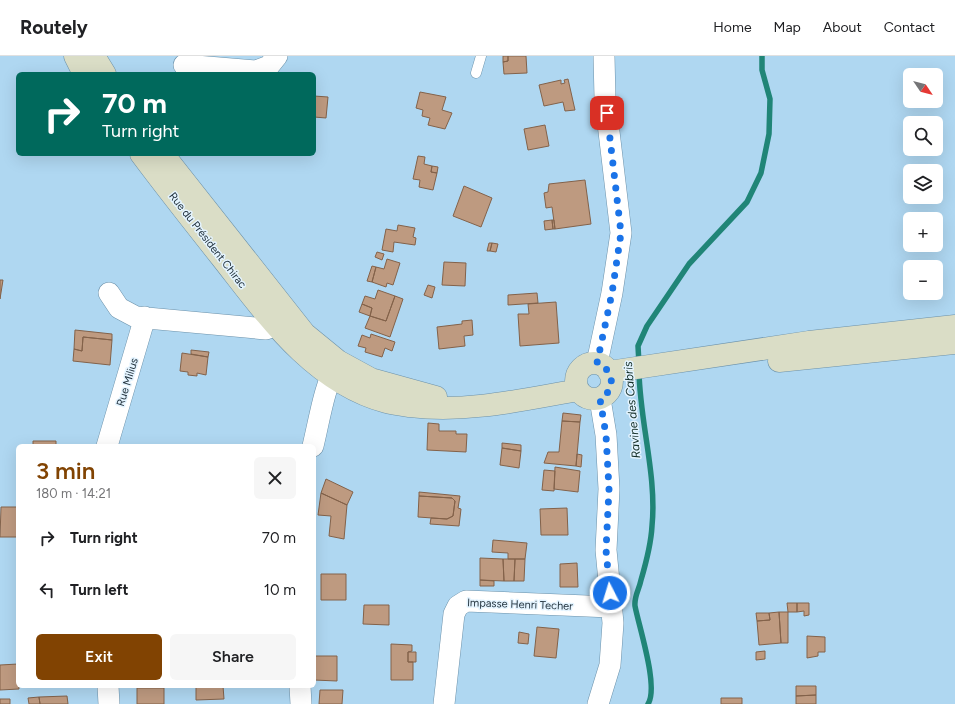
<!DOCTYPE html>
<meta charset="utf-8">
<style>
body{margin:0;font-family:Figtree,sans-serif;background:#f6f6f6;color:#202124;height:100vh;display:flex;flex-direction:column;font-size:15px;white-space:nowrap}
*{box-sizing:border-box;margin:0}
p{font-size:13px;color:#757577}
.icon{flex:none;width:22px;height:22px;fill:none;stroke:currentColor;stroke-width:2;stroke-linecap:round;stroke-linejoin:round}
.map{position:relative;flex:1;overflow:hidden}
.side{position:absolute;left:16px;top:388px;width:300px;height:244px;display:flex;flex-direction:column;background:#fff;border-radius:6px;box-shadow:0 4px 16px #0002}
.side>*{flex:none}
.top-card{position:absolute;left:16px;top:16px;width:300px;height:84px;border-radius:6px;box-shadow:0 4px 16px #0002;background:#00695c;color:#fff;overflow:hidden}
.needle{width:26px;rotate:125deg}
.fabs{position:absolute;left:903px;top:12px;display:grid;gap:8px}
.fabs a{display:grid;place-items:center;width:40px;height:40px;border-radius:6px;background:#fff;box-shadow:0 4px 16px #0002;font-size:20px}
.pin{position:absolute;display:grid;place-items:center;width:34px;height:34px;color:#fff;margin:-17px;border-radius:8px;box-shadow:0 2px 6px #0006}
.me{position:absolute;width:44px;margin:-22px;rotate:355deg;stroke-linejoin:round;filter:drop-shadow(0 0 3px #0008)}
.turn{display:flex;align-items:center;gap:14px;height:84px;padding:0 20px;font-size:18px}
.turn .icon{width:52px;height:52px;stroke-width:2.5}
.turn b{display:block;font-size:28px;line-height:34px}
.round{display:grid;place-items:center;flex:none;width:42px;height:42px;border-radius:6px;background:#f6f6f6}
.overview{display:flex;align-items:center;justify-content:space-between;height:68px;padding:0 20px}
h1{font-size:24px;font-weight:600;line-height:30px;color:#814302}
.primary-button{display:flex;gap:8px;margin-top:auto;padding:8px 20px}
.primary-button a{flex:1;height:46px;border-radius:6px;background:#814302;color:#fff;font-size:16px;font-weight:600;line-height:46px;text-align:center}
.primary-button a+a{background:#f6f6f6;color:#202124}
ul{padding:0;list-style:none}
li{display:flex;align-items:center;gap:12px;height:52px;padding:0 20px}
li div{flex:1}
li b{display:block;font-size:15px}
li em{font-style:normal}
header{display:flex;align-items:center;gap:24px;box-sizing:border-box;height:56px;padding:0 20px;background:#fff;border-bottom:1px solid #e0e0e0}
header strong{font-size:19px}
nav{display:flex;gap:22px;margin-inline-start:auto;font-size:14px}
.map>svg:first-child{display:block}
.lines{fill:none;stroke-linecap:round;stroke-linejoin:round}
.stream{stroke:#208577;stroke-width:5.5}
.building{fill:#be9a80;stroke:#83624a}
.service-casing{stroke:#6b91aa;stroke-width:11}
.minor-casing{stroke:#6b91aa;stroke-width:22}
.secondary-casing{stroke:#6b91aa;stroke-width:23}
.service{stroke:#fff;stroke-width:10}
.minor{stroke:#fff;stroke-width:21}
.secondary{stroke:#daddc6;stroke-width:22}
.route{stroke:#1a73e8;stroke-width:7;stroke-dasharray:0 12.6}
.labels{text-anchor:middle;stroke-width:3;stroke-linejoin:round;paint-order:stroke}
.street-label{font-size:11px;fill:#23333e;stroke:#e4f4ff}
.water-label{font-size:12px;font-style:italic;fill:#142f29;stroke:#e4f4ff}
</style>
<header>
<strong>Routely</strong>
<nav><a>Home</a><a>Map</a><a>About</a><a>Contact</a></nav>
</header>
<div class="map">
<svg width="955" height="648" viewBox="0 0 955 648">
<rect width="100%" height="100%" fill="#afd7f1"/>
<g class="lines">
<!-- stream -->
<path class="stream" d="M639 308 638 290 647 270 689 208 747 146 761 117 769 78 770 43 762 14V0
M639 316C640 367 657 420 652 470 651 489 646 507 641 524 639 534 634 540 635 550 639 571 659 631 648 648"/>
</g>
<!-- building -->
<path class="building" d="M503 0H508V5L503 6Z
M508 0H526L527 17 504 18 503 6 508 5Z
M568 23 575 54 565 55 563 46 544 50 539 29 561 24V28L565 27 564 24Z
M420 36 446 41 442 54 452 57 445 73 428 69 430 62 422 60 423 54 416 52Z
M314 40 328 41 326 62 314 61Z
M545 69 549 90 528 94 524 73Z
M418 100 425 101 424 108 432 110 431 116 437 117 433 134 419 131 420 124 413 123Z
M432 110 438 111 437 117 431 116Z
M585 124 591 168 555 173 552 151 546 152 544 137 548 136 549 128Z
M464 130 492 142 481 171 453 160Z
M552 164H554L555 173H553Z
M552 164 553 173 545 174 544 165Z
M398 169 415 172 413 181 416 182 415 189 394 186 393 196 382 194 386 173 397 175Z
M489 187H492L490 195H487Z
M492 187 498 188 496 196 490 195Z
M377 196 384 198 382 204 375 201Z
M387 203 400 207 393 229 387 227 386 231 372 226 376 211 384 213Z
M444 206 466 207 465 230 442 229Z
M372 210 376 211 372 226 367 225Z
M0 224H3L0 243Z
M428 229 435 231 432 242 424 239Z
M378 234 395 240 386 265 370 260 372 252 362 248 365 240 375 243Z
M537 237 538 247 508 249V239Z
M395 240 403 243 390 281 365 272 370 260 386 265Z
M556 246 559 287 520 290 518 258H529L528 248Z
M362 248 372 252 370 260 359 256Z
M472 264 473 279 464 280 465 290 439 293 437 271 462 268V265Z
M75 274 112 278V284L83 281 82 295 74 293Z
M371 278 395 286 392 295 385 292 382 301 365 296 366 292 358 290 362 279 370 282Z
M83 281 112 284 110 309 73 305 74 293 82 295Z
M191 294 209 296 208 301 191 298Z
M182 297 208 301 206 319 197 317V320L188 319V316L180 315Z
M563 357 581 359 580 366 562 365Z
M562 365 580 366 576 410 544 407 548 396H559Z
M428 367 439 368V375H456V378H467L466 396 427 394Z
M33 385H56V390H33Z
M502 387 521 389V395L502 392Z
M502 392 521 395 519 412 500 409Z
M577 398 582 399 581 411 576 410Z
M555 411 580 415 578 436 554 433Z
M544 414 555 415 554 435 542 434Z
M326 423 353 436 347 449 321 437Z
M419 436 460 440 458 452 461 453 459 470 430 468 431 462 447 463 453 460 455 445 452 442 419 440Z
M321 437 347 449 344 483 329 480 331 460 318 459Z
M419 440 452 442 455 445 453 460 447 463 418 461Z
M1 451H18V481H0Z
M567 452 568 479H541L540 453Z
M493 484 527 487 525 503H508V497L492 496Z
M480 502 503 503 504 525 480 524Z
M503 503H515L514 525H504Z
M515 503H525L524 525H514Z
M577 507 578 531H560V508Z
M321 518H346V544H321Z
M480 524 494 525V530H480Z
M787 547H797V556H788Z
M797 547H809V559L804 560V555L797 556Z
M364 549H389V569L363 568Z
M779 556H788V587H781Z
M779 556 781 587 759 589 757 565 770 564 769 557Z
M756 557H769L770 564 757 565Z
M537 571 559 573 556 602 534 600Z
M519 576 529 578 528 588 518 587Z
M807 580 825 581V596H818V600L807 602Z
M391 588 412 589V595L408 596V606H413V624H391Z
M765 595V603L756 604V596Z
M408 596H416V606H408Z
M314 600H337V625L314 624Z
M18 608 19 633 0 634V609Z
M196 630H223L224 643 196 644Z
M796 630H816V639L796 640Z
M137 632H164V648H137Z
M320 634H343L342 648H319Z
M816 639V648H796V640Z
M67 640 68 648H40L39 641Z
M39 641 40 648H29L28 642Z
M721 642H742V648H721Z
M0 643H10V648H0Z"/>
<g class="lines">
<!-- service casing -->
<g class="service-casing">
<path id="service" d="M476 17 481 0"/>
</g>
<!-- minor casing -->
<g class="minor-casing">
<path id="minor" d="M184 9 256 15 269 10 277 0
M109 237 119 252 136 261 266 273 276 269 287 258
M597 307 612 237 621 177 605 42 604 0
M107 390 145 261
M313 390C320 361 324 331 338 305
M108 630 109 648
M300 630 301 648
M444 648 454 558 458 550 466 545 611 551
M598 648 610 609 613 567 606 494 609 433 606 379 600 343"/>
</g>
<!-- secondary casing -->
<g class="secondary-casing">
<path id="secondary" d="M75 0 84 18
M94 0 105 18
M141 98C167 133 194 167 221 201 266 258 312 326 386 346 393 348 402 349 410 350 466 357 522 344 578 334
M163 98 305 278 338 305 371 323 436 341
M779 305 955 287
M576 325a18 18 0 1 1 36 0a18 18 0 1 1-36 0Z
M609 316 809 286 955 270"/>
</g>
<!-- service -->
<use href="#service" class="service"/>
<!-- minor -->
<use href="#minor" class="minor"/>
<!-- secondary -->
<use href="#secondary" class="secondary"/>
</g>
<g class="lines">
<!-- route -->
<path class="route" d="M607 57 621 177 612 237 597 307C615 314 616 334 600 343L606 379 609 433 606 494 610 537"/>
</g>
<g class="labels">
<!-- street labels -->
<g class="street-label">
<text transform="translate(208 184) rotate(52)" y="4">Rue du Président Chirac</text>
<text transform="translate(127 326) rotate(-73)" y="4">Rue Milius</text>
<text transform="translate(520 548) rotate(2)" y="4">Impasse Henri Techer</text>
</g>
<!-- water labels -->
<g class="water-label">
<text transform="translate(632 354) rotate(-95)" y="4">Ravine des Cabris</text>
</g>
</g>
</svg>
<div class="fabs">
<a><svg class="needle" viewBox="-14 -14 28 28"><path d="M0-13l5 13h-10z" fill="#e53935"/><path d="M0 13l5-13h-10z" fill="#757577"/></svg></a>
<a><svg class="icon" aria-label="search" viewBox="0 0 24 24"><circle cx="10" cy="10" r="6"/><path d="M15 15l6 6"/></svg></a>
<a><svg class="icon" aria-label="layers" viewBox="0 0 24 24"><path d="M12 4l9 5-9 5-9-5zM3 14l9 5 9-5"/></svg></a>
<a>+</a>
<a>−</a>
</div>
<div class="pin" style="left:607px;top:57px;background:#d93025"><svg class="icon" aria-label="arrive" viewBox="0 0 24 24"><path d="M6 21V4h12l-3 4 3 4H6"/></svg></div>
<svg class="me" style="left:610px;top:537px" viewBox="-20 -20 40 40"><circle r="17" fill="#1a73e8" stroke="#fff" stroke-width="3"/><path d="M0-11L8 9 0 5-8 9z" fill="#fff"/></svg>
<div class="top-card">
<div class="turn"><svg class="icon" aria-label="right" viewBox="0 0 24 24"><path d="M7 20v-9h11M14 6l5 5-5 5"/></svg><div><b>70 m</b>Turn right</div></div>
</div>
<section class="side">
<div class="overview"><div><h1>3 min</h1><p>180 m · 14:21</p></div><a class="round"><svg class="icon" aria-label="close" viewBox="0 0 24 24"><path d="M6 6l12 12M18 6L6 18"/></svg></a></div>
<ul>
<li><svg class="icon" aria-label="right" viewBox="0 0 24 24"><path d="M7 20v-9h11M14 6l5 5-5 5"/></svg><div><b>Turn right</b></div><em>70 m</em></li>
<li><svg class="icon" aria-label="left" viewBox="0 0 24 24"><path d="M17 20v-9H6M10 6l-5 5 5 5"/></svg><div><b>Turn left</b></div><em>10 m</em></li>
</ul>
<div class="primary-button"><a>Exit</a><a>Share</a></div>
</section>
</div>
